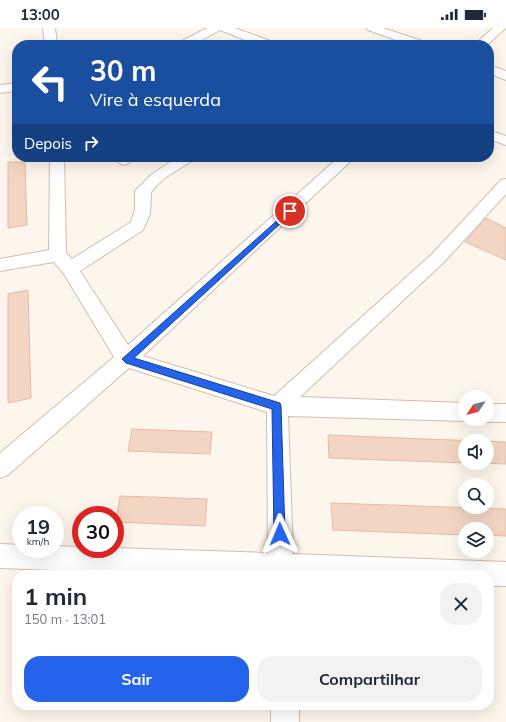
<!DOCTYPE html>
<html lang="pt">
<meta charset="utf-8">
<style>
body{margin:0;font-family:Mulish,sans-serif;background:#f2f2f3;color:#1f2937;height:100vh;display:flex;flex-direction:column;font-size:15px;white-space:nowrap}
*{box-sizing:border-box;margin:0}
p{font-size:13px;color:#747a83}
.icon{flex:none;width:22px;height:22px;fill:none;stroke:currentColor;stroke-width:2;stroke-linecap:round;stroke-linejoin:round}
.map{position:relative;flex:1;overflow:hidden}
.details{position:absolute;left:12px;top:542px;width:482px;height:140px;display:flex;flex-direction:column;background:#fff;border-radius:16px;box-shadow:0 4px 16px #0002}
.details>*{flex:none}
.hud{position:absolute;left:12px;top:12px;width:482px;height:122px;border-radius:16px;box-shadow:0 4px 16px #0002;background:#1a4fa0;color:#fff;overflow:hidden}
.needle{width:26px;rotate:234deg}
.fabs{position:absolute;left:458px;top:362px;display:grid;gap:8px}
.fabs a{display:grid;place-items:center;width:36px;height:36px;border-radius:50%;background:#fff;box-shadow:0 4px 16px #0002;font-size:20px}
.speed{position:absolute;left:12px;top:478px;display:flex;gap:8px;font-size:20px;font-weight:700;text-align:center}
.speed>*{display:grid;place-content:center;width:52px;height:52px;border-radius:50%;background:#fff;box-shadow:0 4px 16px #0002;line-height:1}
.speed small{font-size:10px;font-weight:400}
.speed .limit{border:6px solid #d22;background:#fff;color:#111}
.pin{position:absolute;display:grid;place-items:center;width:34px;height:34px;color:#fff;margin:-17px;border:2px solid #fff;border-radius:50%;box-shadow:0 1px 4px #0007}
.me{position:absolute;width:44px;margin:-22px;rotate:359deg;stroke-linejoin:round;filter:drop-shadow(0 0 3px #0008)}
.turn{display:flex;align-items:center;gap:14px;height:84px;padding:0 12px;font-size:18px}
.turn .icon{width:52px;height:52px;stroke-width:2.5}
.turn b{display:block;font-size:28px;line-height:34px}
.then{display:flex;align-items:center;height:38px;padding:0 12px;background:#0003;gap:8px;font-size:15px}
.round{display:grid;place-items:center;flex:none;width:42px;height:42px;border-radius:16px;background:#f2f2f3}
.summary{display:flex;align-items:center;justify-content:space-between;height:68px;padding:0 12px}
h1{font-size:24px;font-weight:700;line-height:30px}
.action{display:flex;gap:8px;margin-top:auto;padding:8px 12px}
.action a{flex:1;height:46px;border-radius:16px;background:#2563eb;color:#fff;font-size:16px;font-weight:700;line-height:46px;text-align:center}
.action a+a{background:#f2f2f3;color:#1f2937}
.status{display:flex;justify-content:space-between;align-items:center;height:28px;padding:0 20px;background:#fff;direction:ltr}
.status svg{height:11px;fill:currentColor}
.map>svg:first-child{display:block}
.building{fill:#f3d5c3;stroke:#e6bba3}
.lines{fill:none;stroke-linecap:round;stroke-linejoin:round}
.street-casing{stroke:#d1beb0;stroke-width:2}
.street{fill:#fff;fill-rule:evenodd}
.route{fill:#2563eb;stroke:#184099}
</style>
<div class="status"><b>13:00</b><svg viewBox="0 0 49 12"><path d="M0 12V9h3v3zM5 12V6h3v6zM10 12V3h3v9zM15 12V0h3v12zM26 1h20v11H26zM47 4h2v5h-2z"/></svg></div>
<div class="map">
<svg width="506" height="694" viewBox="0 0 506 694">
<rect width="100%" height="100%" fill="#fdf6ec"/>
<!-- building -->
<path class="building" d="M8 134H25L27 197 8 200Z
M486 190 506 200V232L465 214Z
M28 262 31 370 8 375V266Z
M132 401 212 404 210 426 128 423Z
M328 407 425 411 483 413H465V435L329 430Z
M487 413 506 414V436L477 435H487Z
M120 468 207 471 205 498 116 494Z
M331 475 506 481V508L487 507V501H465V507L333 502Z"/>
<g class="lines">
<!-- street casing -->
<g class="street-casing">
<path id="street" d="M43 0H55L57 17H45Z
M207 0H235L273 14 275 17H258L220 2 193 17H178L180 14Z
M366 0H383L425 14 427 17H410L368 2Z
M493 0H506L487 17H474Z
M489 37 506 43V52L489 45Z
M17 55V63L0 65V57Z
M489 102 506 108V117L489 111Z
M50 129H64L66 225 72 231 131 194 135 181V163L152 146 178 129H195L193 132 162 152 151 164 150 186 143 202 80 243 128 317 339 129H355L143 328 274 368 432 226 501 152 506 151V166L444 234 300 369 465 375V391H471L465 393 288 388 293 526 506 534V558H489V547H188L0 540V516L21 517V521H55V518L81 519V521L115 520 268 525 267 384 129 340 8 447 0 450V425L114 329 64 246 54 234 0 243V231L49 222Z
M116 129H130L131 132 129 135 124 137 119 135Z
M487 376H506V394H487L480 392 487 391Z
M271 677H299V694H271Z"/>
</g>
<!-- street -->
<use href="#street" class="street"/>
</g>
<!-- route -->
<path class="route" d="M290 181 292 182V185L134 330 280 375 281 378 285 506 283 510 280 511 276 510 274 506 272 381 126 335 122 331Z"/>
</svg>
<div class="fabs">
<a><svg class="needle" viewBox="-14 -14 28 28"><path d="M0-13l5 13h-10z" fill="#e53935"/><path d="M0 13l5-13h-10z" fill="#747a83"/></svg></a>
<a><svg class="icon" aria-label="sound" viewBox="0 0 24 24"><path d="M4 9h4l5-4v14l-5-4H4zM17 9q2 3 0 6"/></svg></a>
<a><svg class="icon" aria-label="search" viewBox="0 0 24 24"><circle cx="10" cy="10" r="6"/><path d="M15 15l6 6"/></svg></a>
<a><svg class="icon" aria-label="layers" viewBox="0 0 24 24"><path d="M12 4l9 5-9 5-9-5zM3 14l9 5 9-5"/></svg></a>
</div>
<div class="speed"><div>19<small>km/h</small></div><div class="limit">30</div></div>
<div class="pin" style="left:290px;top:183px;background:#d93025"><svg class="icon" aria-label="arrive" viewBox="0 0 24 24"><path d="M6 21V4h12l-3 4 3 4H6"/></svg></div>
<svg class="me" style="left:280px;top:506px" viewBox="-20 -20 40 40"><path d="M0-17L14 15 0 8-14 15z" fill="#2563eb" stroke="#fff" stroke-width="4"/></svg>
<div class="hud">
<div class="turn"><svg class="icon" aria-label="left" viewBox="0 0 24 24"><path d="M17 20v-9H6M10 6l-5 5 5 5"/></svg><div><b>30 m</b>Vire à esquerda</div></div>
<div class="then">Depois<svg class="icon" aria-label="right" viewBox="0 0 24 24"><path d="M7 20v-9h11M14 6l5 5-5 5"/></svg></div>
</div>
<section class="details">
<div class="summary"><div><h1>1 min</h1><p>150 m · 13:01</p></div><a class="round"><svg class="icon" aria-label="close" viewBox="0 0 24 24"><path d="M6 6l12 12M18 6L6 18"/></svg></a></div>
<div class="action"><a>Sair</a><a>Compartilhar</a></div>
</section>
</div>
